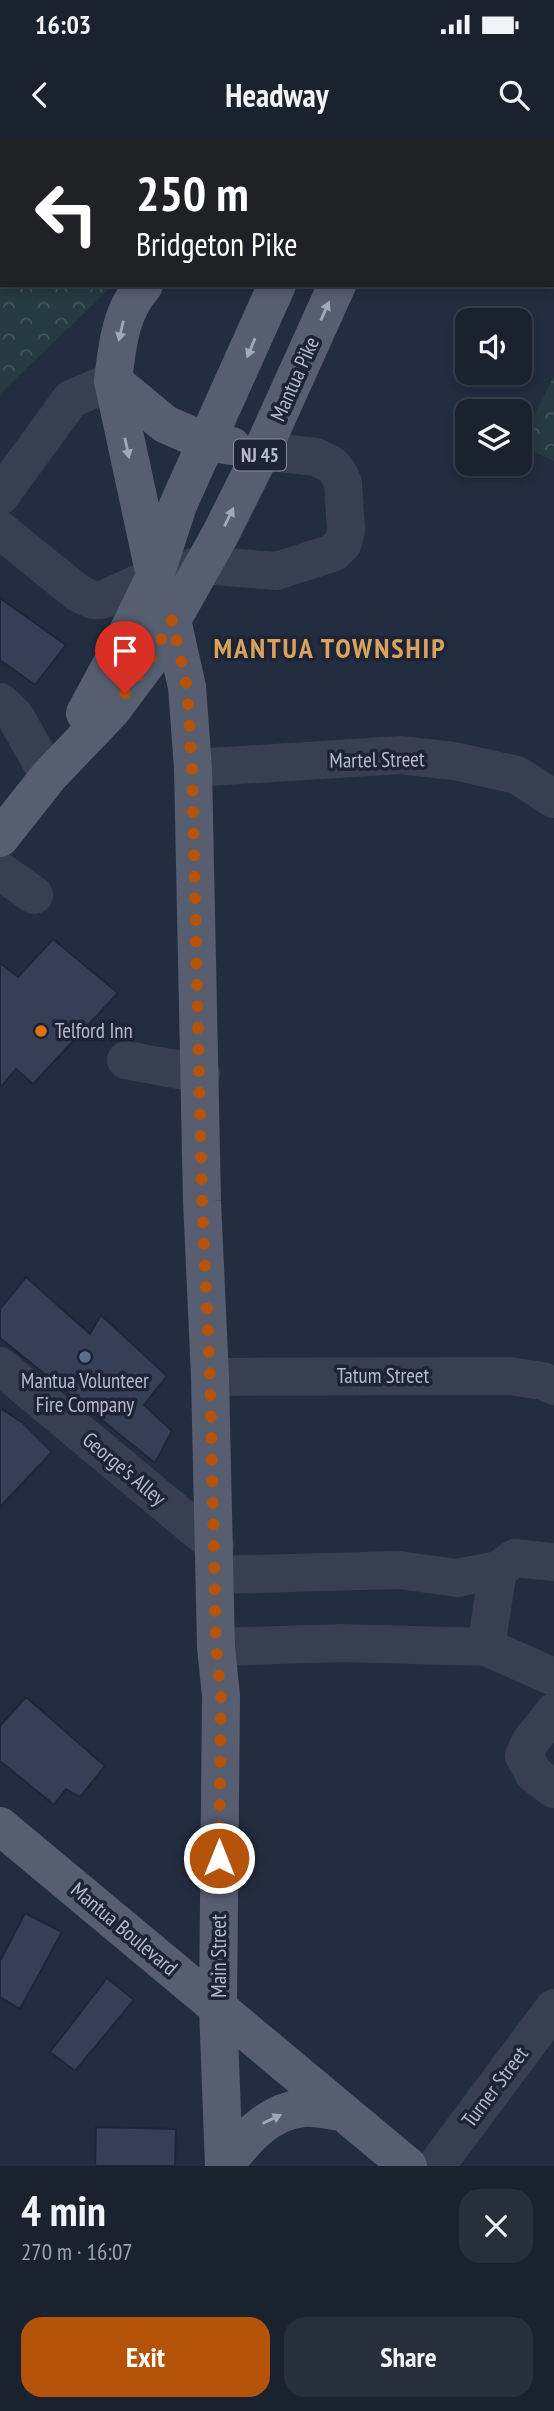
<!DOCTYPE html>
<meta charset="utf-8">
<style>
body{margin:0;font-family:"PT Sans Narrow",sans-serif;background:#272f3c;color:#f1f3f6;height:100vh;display:flex;flex-direction:column;font-size:26px;white-space:nowrap}
*{box-sizing:border-box;margin:0}
p{font-size:23px;color:#9fa4ab}
.icon{flex:none;width:38px;height:38px;fill:none;stroke:currentColor;stroke-width:2;stroke-linecap:round;stroke-linejoin:round}
.map{position:relative;height:2026px;overflow:hidden}
.panel{display:flex;flex-direction:column;background:#1a2230;flex:1}
.panel>*{flex:none}
.hud{position:absolute;left:0px;top:0px;width:555px;height:147px;box-shadow:0 4px 10px #0003,0 0 0 2px #383f4c;background:#202124;color:#fff;overflow:hidden}
.buttons{position:absolute;left:455px;top:168px;display:grid;gap:14px}
.buttons a{display:grid;place-items:center;width:77px;height:77px;border-radius:14px;background:#1a2230;box-shadow:0 4px 10px #0003,0 0 0 2px #383f4c;font-size:35px}
.pin{position:absolute;display:grid;place-items:center;width:60px;height:60px;color:#fff;margin:-72px -30px;border-radius:50% 50% 50% 0;rotate:-45deg;box-shadow:0 0 7px #0007}
.pin .icon{rotate:45deg}
.me{position:absolute;width:77px;margin:-38px;rotate:0deg;stroke-linejoin:round;filter:drop-shadow(0 0 5px #0008)}
.turn{display:flex;align-items:center;gap:24px;height:147px;padding:0 21px;font-size:32px}
.turn .icon{width:91px;height:91px;stroke-width:2.5}
.turn b{display:block;font-size:49px;line-height:60px}
.round{display:grid;place-items:center;flex:none;width:74px;height:74px;border-radius:21px;background:#272f3c}
.overview{display:flex;align-items:center;justify-content:space-between;height:119px;padding:0 21px}
h1{font-size:42px;font-weight:700;line-height:52px}
.cta{display:flex;gap:14px;margin-top:auto;padding:14px 21px}
.cta a{flex:1;height:80px;border-radius:21px;background:#b45309;color:#fff;font-size:28px;font-weight:700;line-height:80px;text-align:center}
.cta a+a{background:#272f3c;color:#f1f3f6}
.status{display:flex;justify-content:space-between;align-items:center;height:49px;padding:0 35px;background:#1a2230;direction:ltr}
.status svg{height:19px;fill:currentColor}
header{display:flex;justify-content:space-between;align-items:center;height:91px;padding:0 21px;background:#1a2230;font-size:32px;font-weight:700}
.map>svg:first-child{display:block}
.forest{fill:url(#forest-crowns)}
.building{fill:#354056;stroke:#1f2637;stroke-width:2}
.lines{fill:none;stroke-linecap:round;stroke-linejoin:round}
.minor{stroke:#383f50;stroke-width:38}
.major{stroke:#565e70;stroke-width:38}
.oneway{fill:#a1a8b9}
.route{stroke:#b45309;stroke-width:12;stroke-dasharray:0 21.6}
.food-dot{fill:#e8710a;stroke:#1d2435;stroke-width:2.5}
.service-dot{fill:#5c6f8a;stroke:#1d2435;stroke-width:2.5}
.labels{text-anchor:middle;stroke-width:7;stroke-linejoin:round;paint-order:stroke}
.shield{fill:#1d2435;stroke:#878d9e;stroke-width:2}
.shield-label{font-size:19px;font-weight:bold;fill:#b4bacb}
.street-label{font-size:21px;fill:#b4bacb;stroke:#1d2435}
.poi-label{font-size:21px;fill:#b4bacb;stroke:#1d2435;text-anchor:start}
.district-label{font-size:28px;font-weight:bold;letter-spacing:2px;fill:#daa25f;stroke:#1d2435}
</style>
<div class="status"><b>16:03</b><svg viewBox="0 0 49 12"><path d="M0 12V9h3v3zM5 12V6h3v6zM10 12V3h3v9zM15 12V0h3v12zM26 1h20v11H26zM47 4h2v5h-2z"/></svg></div>
<header><svg class="icon" aria-label="back" viewBox="0 0 24 24"><path d="M15 5l-7 7 7 7"/></svg>Headway<svg class="icon" aria-label="search" viewBox="0 0 24 24"><circle cx="10" cy="10" r="6"/><path d="M15 15l6 6"/></svg></header>
<div class="map">
<svg width="554" height="2026" viewBox="0 0 554 2026">
<defs>
<pattern id="forest-crowns" width="20" height="18" patternUnits="userSpaceOnUse" patternTransform="scale(1.75)"><rect width="20" height="18" fill="#253b41"/><path d="M2 6a3 3 0 1 1 6 0M12 15a3 3 0 1 1 6 0" fill="none" stroke="#42555b"/></pattern>
</defs>
<rect width="100%" height="100%" fill="#232d40"/>
<!-- forest -->
<path class="forest" d="M0 0H263L2 2V145H113L0 254Z
M554 236V321L520 305Z"/>
<!-- building -->
<path class="building" d="M0 458 66 505 35 545 0 520Z
M53 799 118 853 33 944 16 929 0 948V823L18 837Z
M26 1137 90 1194 101 1175 167 1236 144 1265 172 1291 155 1323 0 1198V1169Z
M0 1268 23 1283 52 1312 0 1367Z
M26 1557 105 1626 80 1657 66 1649 54 1665 0 1621V1586Z
M25 1773 62 1792 20 1869 0 1857V1821Z
M107 1838 134 1860 75 1931 50 1912Z
M96 1987 176 1989 175 2026H95Z"/>
<g class="lines">
<!-- minor -->
<path class="minor" d="M0 356 71 259 113 241
M0 390 78 453 93 460H102L155 436 203 425 276 431 333 413 343 403 346 390 343 343 339 334 332 325 316 317 262 311
M0 562 15 576 49 636
M193 628 400 615 454 621 517 635 554 659
M0 731 34 755
M126 920 201 934
M0 1226 215 1405
M210 1237 509 1236 543 1241 554 1246
M498 1430 515 1418 554 1422
M215 1435 399 1430 457 1438 498 1430 486 1507
M216 1507 343 1503 486 1507 554 1537
M554 1572 530 1602 524 1616 534 1634 554 1649
M436 2026 554 1868"/>
<!-- major -->
<path class="major" d="M299 2 300 0
M339 2 340 0
M402 2 403 0
M144 145C120 171 117 208 113 241L155 436 172 480 187 547 193 628 202 1061 210 1237 216 1507 221 1556 218 1868 224 2026
M113 241 165 284 206 302 232 306
M85 573 117 514 155 436 178 365 277 145
M0 698 49 636 112 570 150 519 220 395 262 311 337 145
M0 1686 408 2026
M224 2026C245 2000 267 1971 304 1968 316 1967 330 1971 343 1972"/>
</g>
<!-- one-way arrows -->
<defs><path id="oneway-solid" d="M-6-.8H1V-3.2L6.5 0L1 3.2V.8H-6Z" transform="scale(1.75)"/></defs>
<g class="oneway">
<use href="#oneway-solid" transform="translate(325 171) rotate(-66)"/>
<use href="#oneway-solid" transform="translate(121 191) rotate(103)"/>
<use href="#oneway-solid" transform="translate(251 208) rotate(113)"/>
<use href="#oneway-solid" transform="translate(127 308) rotate(78)"/>
<use href="#oneway-solid" transform="translate(229 377) rotate(-64)"/>
<use href="#oneway-solid" transform="translate(272 1979) rotate(-25)"/>
</g>
<g class="lines">
<!-- route -->
<path class="route" d="M125 553 150 519 172 480 187 547 192 628 202 1061 210 1237 216 1507 221 1556 219 1718"/>
</g>
<!-- markers -->
<circle class="food-dot" cx="41" cy="891" r="7"/>
<circle class="service-dot" cx="85" cy="1217" r="7"/>
<g class="labels">
<!-- shield labels -->
<rect class="shield" x="234" y="299.5" width="52" height="31" rx="5"/>
<g class="shield-label">
<text x="260" y="322">NJ 45</text>
</g>
<!-- street labels -->
<g class="street-label">
<text transform="translate(295 239) rotate(-66)" y="7">Mantua Pike</text>
<text transform="translate(377 620) rotate(-1)" y="7">Martel Street</text>
<text x="383" y="1243">Tatum Street</text>
<text transform="translate(124 1329) rotate(40)" y="7">George's Alley</text>
<text transform="translate(124 1789) rotate(40)" y="7">Mantua Boulevard</text>
<text transform="translate(219 1816) rotate(-90)" y="7">Main Street</text>
<text transform="translate(495 1947) rotate(-53)" y="7">Turner Street</text>
</g>
<!-- poi labels -->
<g class="poi-label">
<text x="55" y="898">Telford Inn</text>
<text x="85" y="1248" text-anchor="middle">Mantua Volunteer<tspan x="85" dy="24">Fire Company</tspan></text>
</g>
<!-- district labels -->
<g class="district-label">
<text x="330" y="518">MANTUA TOWNSHIP</text>
</g>
</g>
</svg>
<div class="buttons">
<a><svg class="icon" aria-label="sound" viewBox="0 0 24 24"><path d="M4 9h4l5-4v14l-5-4H4zM17 9q2 3 0 6"/></svg></a>
<a><svg class="icon" aria-label="layers" viewBox="0 0 24 24"><path d="M12 4l9 5-9 5-9-5zM3 14l9 5 9-5"/></svg></a>
</div>
<div class="pin" style="left:125px;top:553px;background:#d93025"><svg class="icon" aria-label="arrive" viewBox="0 0 24 24"><path d="M6 21V4h12l-3 4 3 4H6"/></svg></div>
<svg class="me" style="left:219px;top:1718px" viewBox="-20 -20 40 40"><circle r="17" fill="#b45309" stroke="#fff" stroke-width="3"/><path d="M0-11L8 9 0 5-8 9z" fill="#fff"/></svg>
<div class="hud">
<div class="turn"><svg class="icon" aria-label="left" viewBox="0 0 24 24"><path d="M17 20v-9H6M10 6l-5 5 5 5"/></svg><div><b>250 m</b>Bridgeton Pike</div></div>
</div>
</div>
<section class="panel">
<div class="overview"><div><h1>4 min</h1><p>270 m · 16:07</p></div><a class="round"><svg class="icon" aria-label="close" viewBox="0 0 24 24"><path d="M6 6l12 12M18 6L6 18"/></svg></a></div>
<div class="cta"><a>Exit</a><a>Share</a></div>
</section>
